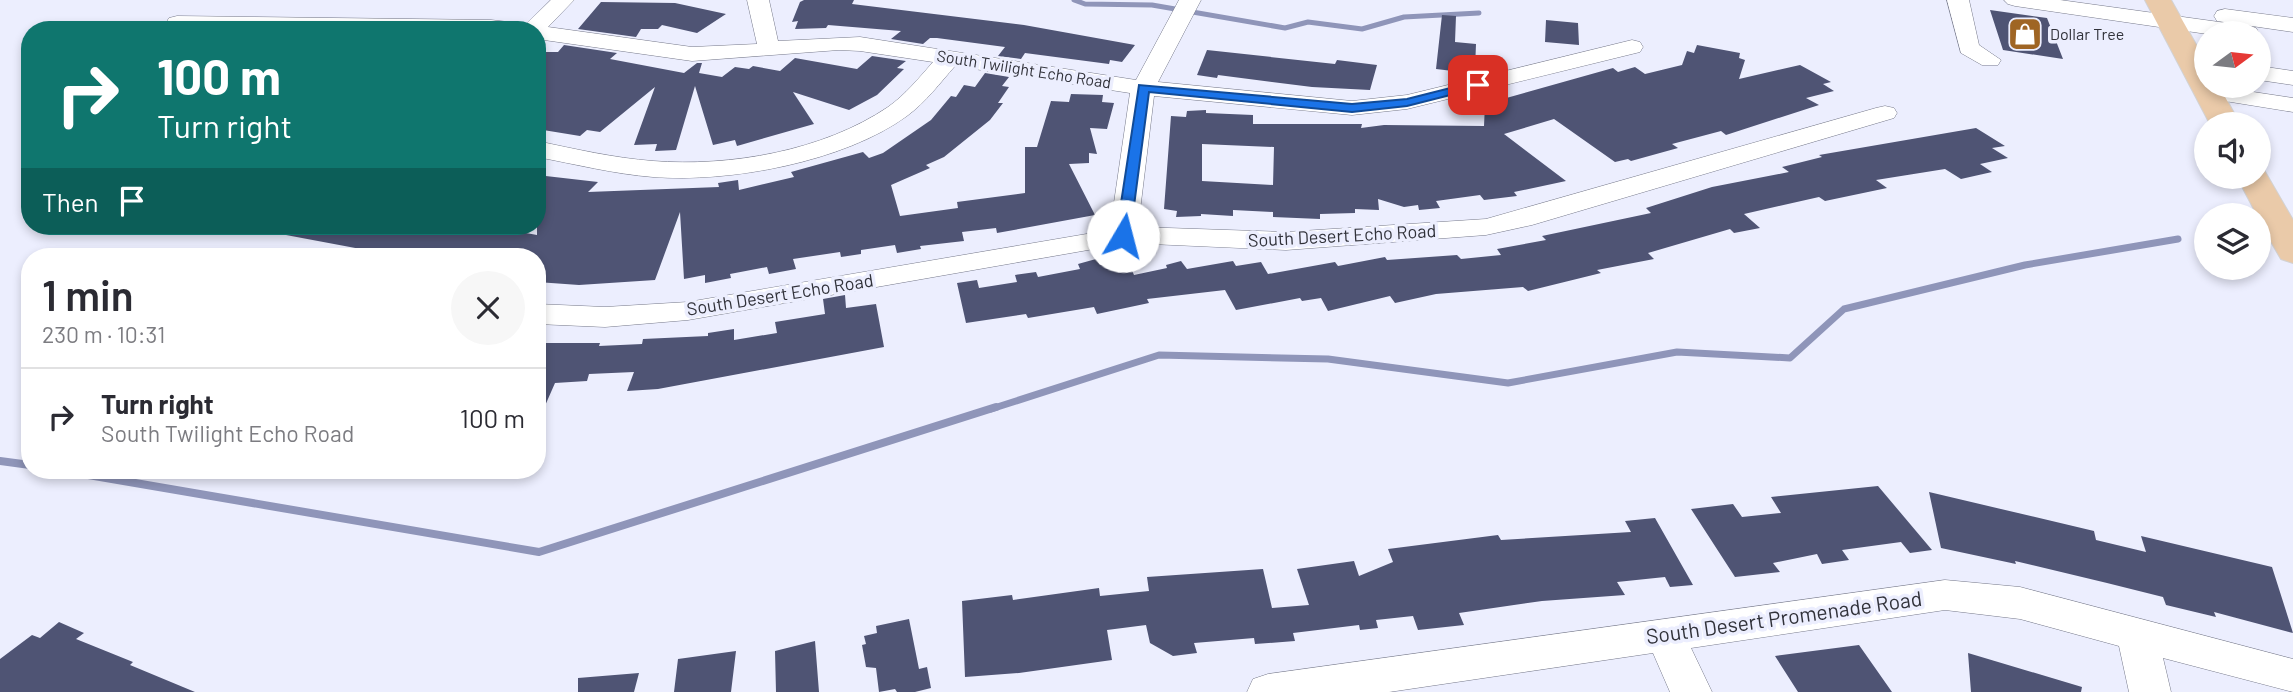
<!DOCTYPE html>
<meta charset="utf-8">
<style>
body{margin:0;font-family:Barlow,sans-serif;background:#f7f7f7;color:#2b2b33;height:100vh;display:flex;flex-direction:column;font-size:26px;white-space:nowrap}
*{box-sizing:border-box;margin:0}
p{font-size:23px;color:#7c7c81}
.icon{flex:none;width:38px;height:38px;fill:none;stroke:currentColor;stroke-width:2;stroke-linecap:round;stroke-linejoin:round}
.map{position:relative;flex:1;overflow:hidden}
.panel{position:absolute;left:21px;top:248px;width:525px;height:231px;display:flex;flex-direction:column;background:#fff;border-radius:28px;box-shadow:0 4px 10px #0003}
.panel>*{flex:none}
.guide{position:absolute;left:21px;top:21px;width:525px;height:214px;border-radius:28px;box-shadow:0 4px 10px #0003;background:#0f766e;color:#fff;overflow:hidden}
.needle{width:46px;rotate:75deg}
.tools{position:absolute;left:2194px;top:21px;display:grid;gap:14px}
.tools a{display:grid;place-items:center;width:77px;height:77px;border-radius:50%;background:#fff;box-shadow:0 4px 10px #0003;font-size:35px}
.pin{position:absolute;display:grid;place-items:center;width:60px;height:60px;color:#fff;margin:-30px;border-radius:14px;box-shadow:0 4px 10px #0006}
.me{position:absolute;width:77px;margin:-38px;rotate:8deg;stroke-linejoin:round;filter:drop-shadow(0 0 5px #0008)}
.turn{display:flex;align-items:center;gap:24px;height:147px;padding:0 21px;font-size:32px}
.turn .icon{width:91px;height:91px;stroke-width:2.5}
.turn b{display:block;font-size:49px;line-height:60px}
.then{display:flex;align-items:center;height:66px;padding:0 21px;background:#0003;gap:14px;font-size:26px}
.round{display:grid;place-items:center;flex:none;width:74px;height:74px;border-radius:37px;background:#f7f7f7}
.summary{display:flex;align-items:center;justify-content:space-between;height:119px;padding:0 21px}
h1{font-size:42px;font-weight:600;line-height:52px}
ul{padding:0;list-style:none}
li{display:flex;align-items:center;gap:21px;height:98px;padding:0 21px;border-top:2px solid #e1e1e2}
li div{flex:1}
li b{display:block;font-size:26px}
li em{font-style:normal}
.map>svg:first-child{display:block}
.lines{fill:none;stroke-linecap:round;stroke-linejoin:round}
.stream-far2{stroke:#8f95b9;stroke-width:5}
.stream-far1{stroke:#8f95b9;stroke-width:7}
.stream{stroke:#8f95b9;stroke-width:8}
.building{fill:#4f5474;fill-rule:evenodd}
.minor-casing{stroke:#76798a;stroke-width:1}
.major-casing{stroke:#d2d2d4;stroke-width:2}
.minor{fill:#fff;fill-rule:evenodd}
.major{fill:#eacaa9;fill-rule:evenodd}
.route{fill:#1a73e8;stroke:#114b97;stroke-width:2}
.labels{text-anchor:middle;stroke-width:7;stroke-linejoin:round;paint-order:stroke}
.far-poi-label{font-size:16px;fill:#31323a;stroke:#eceefe;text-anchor:start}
.far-street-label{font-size:16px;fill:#31323a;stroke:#eceefe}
.street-label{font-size:18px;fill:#31323a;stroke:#eceefe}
.near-street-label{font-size:21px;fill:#31323a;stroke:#eceefe}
</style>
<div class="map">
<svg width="2293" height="692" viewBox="0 0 2293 692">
<rect width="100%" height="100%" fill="#eceefe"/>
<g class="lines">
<!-- stream-far2 -->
<path class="stream-far2" d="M1074 0 1085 4 1152 5 1285 28 1308 22 1362 29 1404 17 1479 13"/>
<!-- stream-far1 -->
<path class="stream-far1" d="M991 409 1159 355 1328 359 1508 383 1677 352 1790 358 1844 309 2025 265 2178 239"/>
<!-- stream -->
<path class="stream" d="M0 461 30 465
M65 471 539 552 996 407"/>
</g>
<!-- building -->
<path class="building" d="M804 0H854L852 4 1024 25 1135 45 1122 62 1110 60 1109 64 1025 53 1021 59 998 56 1005 47 937 38H930L923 44 891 39 901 31 828 25 826 28 795 29 798 21 792 22 800 2Z
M601 2 675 3 726 14 697 33 662 25 658 29H641L636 37 578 29Z
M1990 10 2047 18 2063 59 2003 50Z
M1442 15 1456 16 1455 42 1476 44 1475 69 1454 66 1453 71 1436 69Z
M1546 20 1578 23 1579 45 1545 42Z
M564 45 617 53 610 59 684 73 697 63H702L699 73 722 77 735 67 749 69 753 66 780 71 795 58 857 69 872 56 906 61 897 68 904 69 877 95 849 110 793 92 814 124 737 146 735 140 713 145 695 86 676 150 655 151 657 144 634 145 655 87 600 132 587 130 580 136 537 129V52H558Z
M1697 45 1740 53 1739 58 1745 60 1739 79 1800 65 1831 82 1823 84 1834 91 1806 98 1819 105 1726 135 1721 131 1672 144 1678 148 1631 161 1628 159 1615 162 1554 119 1504 134 1566 181 1514 192 1517 196 1484 200 1480 195 1436 201 1440 208 1419 210 1418 205 1404 207 1378 199 1379 210 1355 209V213L1320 214V219L1273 217V212L1233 210V216L1201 214V216L1176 217 1177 211 1164 209 1171 116 1186 117 1187 111 1206 110V113L1253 115V124H1362L1361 128 1384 125 1484 126 1485 104 1613 68 1618 72 1635 67 1645 74 1682 65 1687 51 1694 53ZM1202 144 1274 147 1273 185 1202 181Z
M1207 50 1335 64 1337 60 1377 65 1370 90 1312 87 1218 75 1217 78 1197 75Z
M985 73 1009 77 1002 86 1009 87 998 103H1003L990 120 944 157 926 165 930 168 891 185 900 216 958 208 957 202 1025 193V147H1037L1051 101 1069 102 1071 94 1103 95 1102 102 1114 103 1107 129 1090 128 1097 154 1089 153V163L1069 164 1095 215 997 233 996 228 962 232 964 241 920 246 921 249 897 253 895 245 861 250V254L841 257 840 252 793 259 796 269 769 274 767 267 730 274 731 278 705 283V275L684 279 680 212 655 280 579 285 537 282V257H376L382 253 286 235 287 226H451L482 232 488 226 537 235V175L598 182 588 192 719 187 718 183 738 180 739 190 794 177 791 172 863 152 869 158 883 153 931 120 951 96 956 97 964 85 975 87Z
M1976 128 2005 146 1992 148 2008 158 1980 164 1992 172 1961 179 1945 169 1876 180 1887 188 1825 201 1819 197 1744 214 1760 228 1734 233 1730 229 1648 253 1654 259 1597 270 1601 273 1528 291 1523 287 1436 294 1395 303 1390 296 1328 311 1321 298 1302 301 1300 298 1236 310 1225 290 1147 299 1149 303 1097 314 1094 307 1028 318 1026 314 966 323 957 283 977 280 979 288 1017 282 1015 275 1036 272 1038 277 1080 269 1078 264 1096 259 1100 265 1127 259 1134 275 1167 268 1166 265 1181 261 1187 269 1233 261 1236 266 1261 262 1268 274 1335 262 1338 266 1385 257 1387 260 1457 255 1461 259 1501 255 1497 249 1546 240 1542 236 1651 213 1646 208 1712 187 1789 172 1782 167 1822 157 1819 155Z
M845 295 846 308 876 304 884 347 658 389 627 391 634 372 589 374 587 381 555 383 537 424V343H600L599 346 642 344 643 339 708 336V333L734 329V340L777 333 775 322 825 314 823 299Z
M1878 486 1932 550 1910 553 1901 542 1842 550 1849 560 1822 564 1817 554 1773 563 1780 572 1735 577 1691 509 1733 504 1742 517 1781 513 1771 497Z
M1929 492 2094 531 2096 540 2146 552 2141 536 2272 567 2293 633 2214 612 2216 617 2166 605 2163 597 2107 583 2015 561 2016 564 1941 548Z
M1655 518 1693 585 1670 587 1665 577 1617 582 1625 595 1542 601 1459 613 1464 625 1418 630 1413 616 1376 620 1378 628 1360 630 1359 625 1293 633 1295 641 1255 644 1254 638 1194 643 1197 653 1173 656 1150 643 1146 625 1107 630 1112 660 1019 673 965 677 962 601 1012 595 1013 600 1099 588 1100 596 1149 591 1147 577 1263 569 1272 608 1309 605 1297 569 1354 561 1359 576 1393 562 1388 549 1498 535 1501 540 1631 532 1625 521Z
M909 619 919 669 927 667 931 688 915 692H897L895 689 879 692 876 668 866 667 862 645 866 644 864 636 877 633 876 626Z
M59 622 84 633 76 639 133 662 130 665 195 692H0V659L32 635 40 638Z
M815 641 819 692H776L775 651Z
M1859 645 1892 692H1798L1775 656Z
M736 651 731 692H674L678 659Z
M1968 653 2082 687 2081 692H1971Z
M639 673 634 692H578V678Z"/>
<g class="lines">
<!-- minor casing -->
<g class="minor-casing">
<path id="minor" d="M551 0H574L548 27 692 47 757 44 747 0H769L778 41 860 37 1136 80 1179 0H1201L1158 82 1352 101 1407 95 1632 40 1640 42 1643 47 1640 52 1407 109 1352 115 1154 96 1138 227 1286 232 1486 219 1876 108 1885 106 1894 108 1897 113 1894 118 1532 225 1486 235 1286 250 1128 243 688 320 605 327 537 324V304L605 307 688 302 1110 230 1130 93 955 66C940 83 926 102 907 116 844 162 729 183 653 177 614 174 575 164 537 157V141C575 149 614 158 653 161 730 167 823 151 888 107 905 95 919 78 933 62L860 51 839 50 692 61 537 39V30H177L169 28 166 23 169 18 177 16 491 20 526 24Z
M1947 0H1969L1979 45 2001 60 1998 65H1982L1961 53Z
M2004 0H2060L2248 26 2256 28 2259 33 2207 34 2015 6 2008 4Z
M2225 9 2293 18V32L2217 21 2214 16 2217 11Z
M2259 66 2293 71V85L2259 80Z
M2207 85 2293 98V112L2200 97 2196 92 2200 87Z
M1945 580 2020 587 2293 659V692L2163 658 2171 692H2129L2119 646 2020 619 1945 610 1691 648 1712 692H1670L1653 653 1389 692H1247L1253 679 1268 674Z"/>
</g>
<!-- major casing -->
<g class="major-casing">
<path id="major" d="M2145 0H2171L2207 64V86H2219L2240 124H2210Z
M2259 169 2264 170 2293 220V263L2281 259 2259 221V215H2257L2237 177H2259Z"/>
</g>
<!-- minor -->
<use href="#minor" class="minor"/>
<!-- major -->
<use href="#major" class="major"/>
</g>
<!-- route -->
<path class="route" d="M1478 81 1482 82V87L1407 106 1352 112 1149 92 1130 236 1123 240 1116 236 1139 85 1352 104 1407 99Z"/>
<!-- icons -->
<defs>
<g id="shop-square" transform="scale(1.75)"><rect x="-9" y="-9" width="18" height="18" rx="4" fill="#9f6524" stroke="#eceefe"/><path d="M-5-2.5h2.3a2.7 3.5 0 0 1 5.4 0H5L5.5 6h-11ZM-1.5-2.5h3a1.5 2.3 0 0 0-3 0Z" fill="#fff"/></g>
</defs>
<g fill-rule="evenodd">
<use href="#shop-square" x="2025" y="34"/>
</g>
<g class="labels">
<!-- far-poi labels -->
<g class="far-poi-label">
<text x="2050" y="40">Dollar Tree</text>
</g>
<!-- far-street labels -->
<g class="far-street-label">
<text transform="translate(1024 69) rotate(9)" y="6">South Twilight Echo Road</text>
</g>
<!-- street labels -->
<g class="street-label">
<text transform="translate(1342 236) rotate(-3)" y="6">South Desert Echo Road</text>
<text transform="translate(780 295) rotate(-9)" y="6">South Desert Echo Road</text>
</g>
<!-- near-street labels -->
<g class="near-street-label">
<text transform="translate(1784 618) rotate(-8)" y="7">South Desert Promenade Road</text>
</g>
</g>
</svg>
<div class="tools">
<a><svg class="needle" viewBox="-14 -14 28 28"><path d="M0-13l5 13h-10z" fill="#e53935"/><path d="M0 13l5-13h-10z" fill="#7c7c81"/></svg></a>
<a><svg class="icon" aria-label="sound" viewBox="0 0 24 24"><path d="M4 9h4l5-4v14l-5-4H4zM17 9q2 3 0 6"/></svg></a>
<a><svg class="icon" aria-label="layers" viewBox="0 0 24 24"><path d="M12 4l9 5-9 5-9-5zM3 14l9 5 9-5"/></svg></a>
</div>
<div class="pin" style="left:1478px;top:85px;background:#d93025"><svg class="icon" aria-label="arrive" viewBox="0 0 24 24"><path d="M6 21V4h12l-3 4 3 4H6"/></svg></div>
<svg class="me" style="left:1123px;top:236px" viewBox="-20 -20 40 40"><circle r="19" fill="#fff"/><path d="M0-13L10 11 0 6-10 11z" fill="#1a73e8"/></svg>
<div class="guide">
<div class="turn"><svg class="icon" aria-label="right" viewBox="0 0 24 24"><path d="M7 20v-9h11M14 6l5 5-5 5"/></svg><div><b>100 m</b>Turn right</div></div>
<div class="then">Then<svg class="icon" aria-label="arrive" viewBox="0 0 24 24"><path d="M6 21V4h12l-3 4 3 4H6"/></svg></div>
</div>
<section class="panel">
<div class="summary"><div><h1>1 min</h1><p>230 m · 10:31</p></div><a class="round"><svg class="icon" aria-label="close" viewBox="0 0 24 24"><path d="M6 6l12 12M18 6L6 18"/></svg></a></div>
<ul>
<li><svg class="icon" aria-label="right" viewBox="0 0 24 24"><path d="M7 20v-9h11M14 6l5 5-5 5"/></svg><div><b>Turn right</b><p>South Twilight Echo Road</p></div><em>100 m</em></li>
</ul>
</section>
</div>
